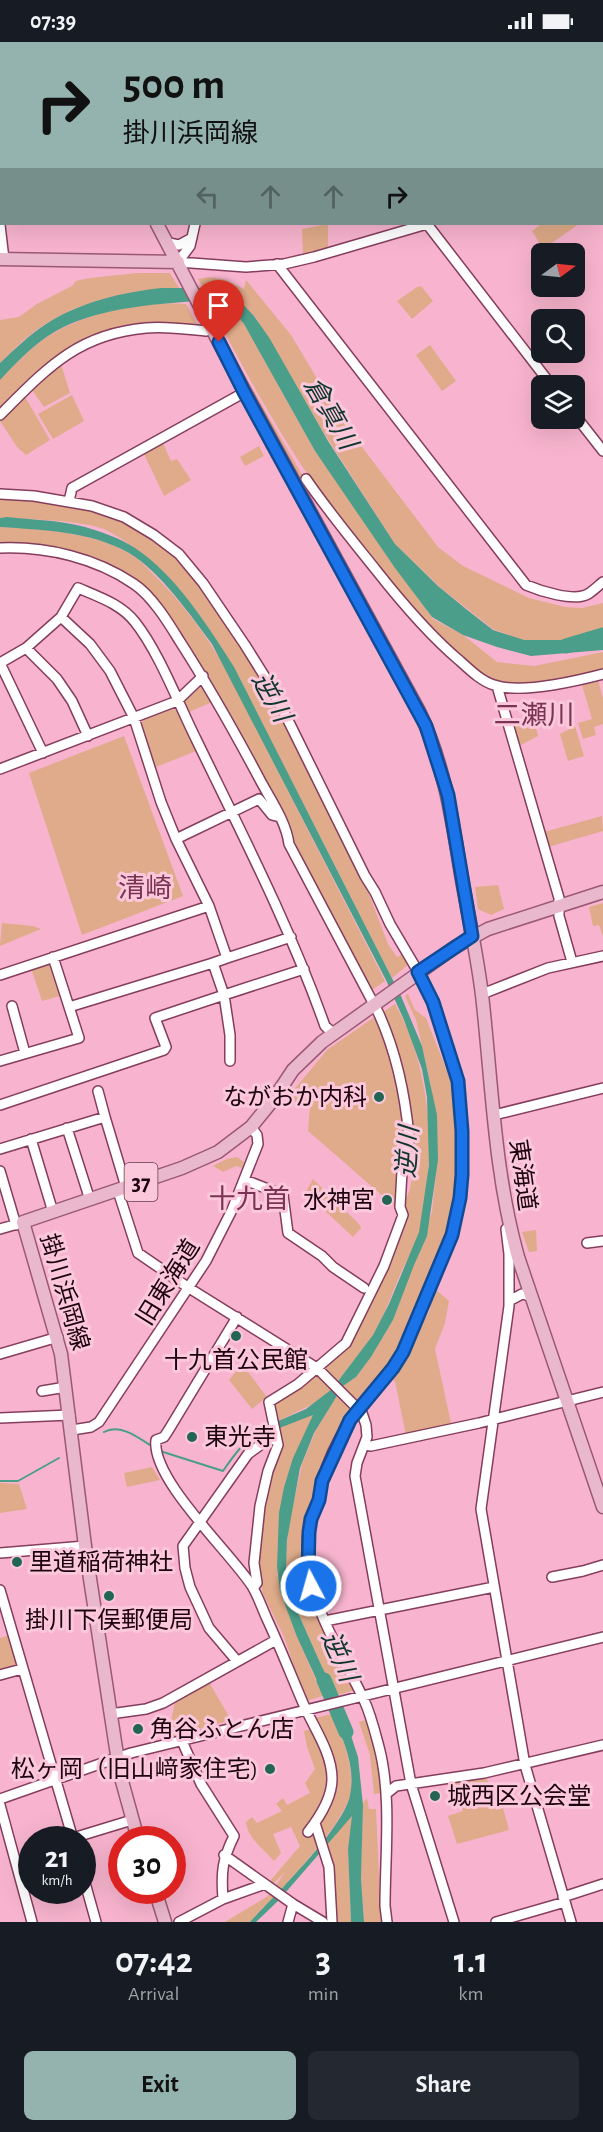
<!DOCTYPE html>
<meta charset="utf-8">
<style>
body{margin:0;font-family:"Alegreya Sans","Noto Sans JP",sans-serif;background:#242831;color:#f1f3f6;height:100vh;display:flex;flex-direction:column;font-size:22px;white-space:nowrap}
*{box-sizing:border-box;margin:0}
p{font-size:20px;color:#9ea1a6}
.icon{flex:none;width:33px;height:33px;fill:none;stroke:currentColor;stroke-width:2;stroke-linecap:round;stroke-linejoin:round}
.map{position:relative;height:1880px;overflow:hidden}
.sheet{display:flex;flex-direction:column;background:#171b24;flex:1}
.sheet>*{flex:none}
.top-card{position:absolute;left:0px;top:0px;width:603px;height:183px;box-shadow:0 6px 24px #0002;background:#94b3ae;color:#111;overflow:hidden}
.needle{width:39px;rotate:75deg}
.buttons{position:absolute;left:531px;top:201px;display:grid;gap:12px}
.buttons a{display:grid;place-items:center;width:54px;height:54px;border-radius:9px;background:#171b24;box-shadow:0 6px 24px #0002;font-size:30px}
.speed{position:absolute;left:18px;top:1784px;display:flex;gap:12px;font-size:30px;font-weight:700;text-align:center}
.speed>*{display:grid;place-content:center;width:78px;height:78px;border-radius:50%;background:#171b24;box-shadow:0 6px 24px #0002;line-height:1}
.speed small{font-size:15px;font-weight:400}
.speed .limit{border:9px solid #d22;background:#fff;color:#111}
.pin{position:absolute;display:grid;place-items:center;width:51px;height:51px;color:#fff;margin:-62px -26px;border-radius:50% 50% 50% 0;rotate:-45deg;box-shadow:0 0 6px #0007}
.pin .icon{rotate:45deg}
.me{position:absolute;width:66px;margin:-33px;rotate:354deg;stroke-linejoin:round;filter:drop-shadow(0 0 4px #0008)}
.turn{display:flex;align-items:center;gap:21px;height:126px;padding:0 24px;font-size:27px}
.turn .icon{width:78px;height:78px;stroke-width:2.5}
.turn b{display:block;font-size:42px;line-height:51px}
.lanes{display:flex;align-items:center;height:57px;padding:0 24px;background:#0003;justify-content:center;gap:30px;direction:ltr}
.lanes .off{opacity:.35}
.eta{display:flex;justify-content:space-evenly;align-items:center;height:102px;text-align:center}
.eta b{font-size:36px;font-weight:700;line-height:42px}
.action{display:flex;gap:12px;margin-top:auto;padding:12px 24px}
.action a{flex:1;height:69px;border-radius:9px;background:#94b3ae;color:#111;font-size:24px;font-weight:700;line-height:69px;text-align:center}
.action a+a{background:#242831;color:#f1f3f6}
.status{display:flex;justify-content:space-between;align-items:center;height:42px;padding:0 30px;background:#171b24;direction:ltr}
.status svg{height:16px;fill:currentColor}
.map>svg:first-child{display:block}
.green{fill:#dfab8a}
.water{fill:#4b9e89}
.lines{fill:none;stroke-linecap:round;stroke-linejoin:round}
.stream{stroke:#4b9e89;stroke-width:2}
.river{stroke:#4b9e89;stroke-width:15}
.minor-casing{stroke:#853d5d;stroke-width:12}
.major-casing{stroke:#995973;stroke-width:15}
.minor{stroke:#fff;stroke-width:9}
.major{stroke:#eab8cc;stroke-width:12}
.route-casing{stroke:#114b97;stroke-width:15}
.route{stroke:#1a73e8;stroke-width:10}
.poi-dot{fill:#226555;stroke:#fbc7da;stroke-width:2}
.labels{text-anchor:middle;stroke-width:6;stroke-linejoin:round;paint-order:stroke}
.shield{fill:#fbc7da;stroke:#603e4b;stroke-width:1.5}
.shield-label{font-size:22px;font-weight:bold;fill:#1d030e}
.poi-label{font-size:24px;fill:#1d030e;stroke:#fbc7da;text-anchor:start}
.street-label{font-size:24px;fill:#1d030e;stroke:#fbc7da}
.water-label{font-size:26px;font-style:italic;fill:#0e352c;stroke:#fbc7da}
.quarter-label{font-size:27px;fill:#7a3353;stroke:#fbc7da}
</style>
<div class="status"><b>07:39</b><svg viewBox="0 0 49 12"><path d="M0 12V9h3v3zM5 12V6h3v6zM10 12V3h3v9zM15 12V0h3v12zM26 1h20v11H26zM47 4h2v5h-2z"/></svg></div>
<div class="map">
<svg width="603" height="1880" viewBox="0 0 603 1880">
<rect width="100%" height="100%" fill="#f8b4ce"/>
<!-- green -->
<path class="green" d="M328 182V206L303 213 302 187Z
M541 182H579L543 207 532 189Z
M137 231H170L179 246C134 247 89 257 50 279 31 290 15 306 0 321V278L19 275 37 262 72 244 76 239C96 234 116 234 137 231Z
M209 235 226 238 244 247 246 238 291 293 343 380 438 505 463 524 529 556 565 565 582 566 603 561V598H522L493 587 442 547 395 502 322 388 256 276 238 257 203 246 198 237Z
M421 244 433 259 412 277 397 259 417 245Z
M217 258 228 262 244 282 315 409 433 577 463 593 497 620 534 624 603 610V628C571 636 524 650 492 636 459 622 427 584 404 557 378 526 352 495 328 462 282 398 244 328 208 259Z
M186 262 199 286 148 285 74 306 0 373V337C16 321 32 304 52 292 88 270 145 259 186 262Z
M430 303 456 339 442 349 416 313Z
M233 313 304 436 311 461 242 330Z
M59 322 62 325 70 351 44 365 32 348Z
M24 353 50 398 26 413 17 405 0 379V376Z
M72 353 84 379 53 397 38 372Z
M163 401 171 419 177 417 191 438 164 454 144 412Z
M259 404 264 414 245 424 240 415Z
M0 452 110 471 179 512 245 603 365 842 388 902 397 915 403 912 409 922 392 936C354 862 317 787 278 713 234 629 196 537 108 489 91 479 21 476 0 477Z
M0 485C41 487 94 490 130 512 139 517 147 526 154 533 181 559 202 588 222 620L385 939 369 950 231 674 188 602 164 570 145 549 66 512 0 505Z
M598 638 603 656V682L594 685 596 693 583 697 578 681 592 677 582 643Z
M202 644 212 660 189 670 183 660Z
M173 667 177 669 196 709 156 725 141 681 145 677Z
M535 680 538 694 519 704 512 683Z
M575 684 584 714 568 719 560 692Z
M124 694 183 854 82 893 29 731Z
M602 774 603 789 548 805 544 790Z
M498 843 504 867 491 873 478 867 475 845Z
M603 861V894L599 883 593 884 589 865Z
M2 881 33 884 41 887 0 904Z
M51 919 60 954 42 959 31 926Z
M408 952 415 968 426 976 452 1042 456 1068 460 1133 451 1179 435 1230 414 1281 391 1323 340 1393 317 1436 306 1531 355 1648 337 1653 322 1625 291 1555 286 1520 288 1486 302 1422 316 1388 343 1344 356 1335 371 1315 393 1278 432 1170 437 1122 431 1044 416 978 405 954Z
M395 962C432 1026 438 1122 418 1193 414 1207 405 1221 399 1235 391 1254 384 1274 373 1293 362 1309 349 1324 337 1340L323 1325 358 1286 410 1147 416 1113 409 1064 396 1006 388 980 382 971Z
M376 974 385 992 405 1073 399 1168 308 1089 310 1065 287 1056 327 1008Z
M237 1115 244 1120 242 1126 236 1124 223 1130 213 1124 227 1117Z
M313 1137 360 1183 361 1186 353 1195 307 1152V1148Z
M536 1188 537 1209 529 1210 522 1190Z
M435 1247 449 1259 445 1281 435 1307 451 1381 406 1393 395 1340 391 1335 429 1270Z
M242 1322 267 1355 252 1367 229 1338Z
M318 1332 332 1347 317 1360 276 1380 272 1365 274 1360 304 1343Z
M314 1372 291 1423 284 1445 277 1532 297 1595 323 1654 306 1659 284 1595 263 1552 258 1522V1491L277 1387Z
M152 1425 160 1438 127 1445 124 1431Z
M0 1441 19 1442 27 1467 0 1471Z
M10 1593 17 1620 15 1625 0 1629V1596Z
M209 1640 231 1678 168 1696 175 1659Z
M332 1672C343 1695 353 1722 351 1748 347 1782 275 1853 250 1880H225L268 1854 286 1829 273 1842 269 1840 300 1804 291 1785 273 1792 281 1811 274 1819C264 1808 247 1795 246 1780L252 1775 257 1781 282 1769 276 1762 283 1756 287 1763 310 1751 305 1741 315 1727 307 1705 304 1689 312 1687C323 1707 333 1732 325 1755 322 1764 313 1775 307 1783L313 1788 332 1740 315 1676Z
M366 1678 378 1714 382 1751 374 1752 370 1713 359 1680Z
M486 1734 496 1768 503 1766 509 1788 457 1802 448 1774 463 1769 453 1739Z
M367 1756 369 1767H376L381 1880H364L361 1831 363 1761Z
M353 1773 348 1807 351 1880H328V1834L322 1806Z"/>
<!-- water -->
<path class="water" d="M162 246H204L238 257 254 274 270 297 328 399 395 502 438 544 466 567 493 588 524 598H603V608L531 614 497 605 463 593 432 575 395 526 315 409 244 282 228 262 217 258C165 261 92 264 48 294 30 306 15 322 0 338V321C15 307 29 293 46 282 80 260 123 250 162 246Z
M7 475C33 478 60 478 85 485 102 490 120 496 135 506 175 532 209 585 234 625L401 954 422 1004 437 1073 438 1118 427 1194 414 1223 393 1278 371 1315 356 1335 343 1344 314 1391 300 1426 287 1498 286 1528 290 1553 322 1625 337 1653 325 1656 297 1595 280 1549 277 1525 279 1471 284 1445 293 1416 313 1373 277 1387 276 1380 306 1367 332 1347 373 1293 389 1262 419 1190 429 1123 427 1055 422 1027 404 978 386 938 212 602C191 574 160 529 129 511 90 489 43 488 0 485V476Z
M343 1669 358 1715 363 1763 361 1836 364 1880H351L348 1807 352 1774 279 1858 256 1880H250C275 1853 344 1786 350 1753 356 1724 343 1697 332 1672Z"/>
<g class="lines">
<!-- stream -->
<path class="stream" d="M59 0 60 2
M0 157H2
M104 1390C120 1381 139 1396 153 1405
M160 1409 223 1429C236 1410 249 1392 271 1385
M0 1439H18L59 1416"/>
<!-- river -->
<path class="river" d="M566 604 603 593
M324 1638 346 1690"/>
<!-- minor casing -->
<g class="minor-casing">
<path id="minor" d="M153 0 154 2
M475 0 476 2
M234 2V0
M289 2 290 0
M602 132H603
M602 164 603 166
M0 183 4 217
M165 197 169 201 179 203 192 196
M178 220 246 225 284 222 314 215 427 182 552 344
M178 220 190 204 195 182
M277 222 526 543C540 549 574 560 588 552 593 549 598 544 603 540
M574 372 603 409
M0 373C46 327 77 292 146 286 165 284 186 287 206 289L213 287
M306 437C328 469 352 498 376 528 402 561 429 593 460 619 470 628 481 639 494 643 520 652 576 639 603 632
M0 452 34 454 92 464 124 475 154 493 179 512 203 541 245 603 265 635 284 670 365 834 375 850 390 882 423 938 433 960 458 1039 462 1089V1133L460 1156 452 1193 403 1310C388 1335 366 1354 350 1379 339 1396 327 1420 322 1440 320 1446 320 1452 319 1458 316 1465 312 1472 310 1479 295 1545 338 1602 364 1658 371 1673 375 1690 379 1705 392 1754 385 1813 385 1864L387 1880
M69 459 72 446 245 350
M0 506C46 504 96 516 134 542 152 554 168 580 179 598 208 643 234 689 259 736 270 757 286 779 289 802L378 970C396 1009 405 1051 409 1095L408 1105 403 1112 400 1165 403 1173 384 1224 346 1301 298 1342 269 1360 278 1403 268 1429 260 1464 254 1521 257 1541 253 1546
M61 575 78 546C99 555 121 562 135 580 159 610 179 663 196 697 242 792 290 885 325 984L333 991
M26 606 57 637 72 659 88 694
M0 621 43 711
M497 644 559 856V874L572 920
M0 727 177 659 203 634
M176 797 259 757 272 773 280 775
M227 916 291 895
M0 933 209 864
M482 952 548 926 603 914
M12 964 25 1011
M69 965 213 921
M0 1019 79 996 53 915
M230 1019V993L224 953 304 927
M98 1049 105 1075
M0 1063 164 1008 166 1005 155 976 224 953 213 921 227 916 209 864 176 797 161 760 134 676 110 629 90 602 61 575 26 606 0 621
M494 1073 603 1046
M67 1086 90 1158
M31 1097 53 1170
M0 1107 105 1075 126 1145
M0 1129 16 1183
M245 1138 283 1153 288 1191 322 1214 333 1225 364 1246
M118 1149 138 1211 189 1246 317 1326 362 1371 366 1383 367 1395 357 1421 355 1434 411 1742 454 1880
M0 1187 21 1181
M506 1187 509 1212V1264L481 1467 525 1723 571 1880
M587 1201 603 1199
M509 1259 522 1252 532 1254
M237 1275 168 1389 164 1395 156 1398C151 1437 230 1510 252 1544 258 1554 262 1566 267 1577 280 1605 291 1633 303 1661 313 1685 332 1710 332 1737 332 1755 319 1776 308 1790
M0 1312 58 1295
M42 1349 66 1345
M0 1376 70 1373
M72 1388 91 1385 99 1380 206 1219 232 1168 258 1102 257 1093 251 1085
M364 1403 371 1404 479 1381 603 1350
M0 1511 85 1504
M552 1535 583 1529 603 1523
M0 1548 73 1797
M325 1579 494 1545
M237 1619 209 1586 190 1545 185 1526 183 1504 248 1412 263 1401 276 1396
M0 1633 22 1627
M110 1672 146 1667 163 1661 276 1598
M182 1699 201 1742 234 1794C222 1818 221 1831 223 1857
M386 1752 396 1744 484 1731 603 1703
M0 1757 131 1711 603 1595
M0 1763 32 1880
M315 1781 329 1825 332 1880
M73 1796 132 1778
M224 1813 293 1862 323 1880
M82 1830 96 1880
M563 1855 603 1842
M179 1880 223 1857 265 1842
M288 1880 293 1862
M496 1880 565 1860"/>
</g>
<!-- major casing -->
<g class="major-casing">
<path id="major" d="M73 0V2
M157 182 245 350 419 669C444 721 452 776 461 832 468 872 477 912 482 953 492 1040 494 1130 518 1215L603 1465
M0 217 178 220
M138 1797 120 1732 115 1700 85 1504 61 1312 23 1180 182 1126 218 1110 251 1085 273 1058 293 1028 322 1000 455 905 488 887 603 850
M155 1848 165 1880"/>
</g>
<!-- minor -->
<use href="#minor" class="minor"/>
<!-- major -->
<use href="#major" class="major"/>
</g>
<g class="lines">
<!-- route casing -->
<g class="route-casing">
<path id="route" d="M219 300 244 350 426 684 448 753 472 894 418 930 433 960 458 1039 462 1089V1133L460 1156 452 1193 403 1310 393 1326 350 1378 322 1439 319 1458 311 1477 309 1490 308 1530 311 1544"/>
</g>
<!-- route -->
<use href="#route" class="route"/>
</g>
<!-- markers -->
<g class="poi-dot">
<circle cx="379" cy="1055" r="6"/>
<circle cx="387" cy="1158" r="6"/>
<circle cx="236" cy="1294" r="6"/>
<circle cx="192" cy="1395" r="6"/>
<circle cx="17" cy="1520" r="6"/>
<circle cx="109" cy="1554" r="6"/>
<circle cx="138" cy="1687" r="6"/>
<circle cx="270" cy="1727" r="6"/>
<circle cx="435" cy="1754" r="6"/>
</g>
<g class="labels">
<!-- shield labels -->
<rect class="shield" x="124.5" y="1121" width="33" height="38" rx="4.5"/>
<g class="shield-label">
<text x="141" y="1148">37</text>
</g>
<!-- poi labels -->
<g class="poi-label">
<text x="367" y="1063" text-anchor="end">ながおか内科</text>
<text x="375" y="1166" text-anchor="end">水神宮</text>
<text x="236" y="1326" text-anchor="middle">十九首公民館</text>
<text x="204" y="1403">東光寺</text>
<text x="29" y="1528">里道稲荷神社</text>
<text x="109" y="1586" text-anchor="middle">掛川下俣郵便局</text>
<text x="150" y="1695">角谷ふとん店</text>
<text x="258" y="1735" text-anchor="end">松ヶ岡（旧山﨑家住宅)</text>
<text x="447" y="1762">城西区公会堂</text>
</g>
<!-- street labels -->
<g class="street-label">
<text transform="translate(523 1133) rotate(82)" y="8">東海道</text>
<text transform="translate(168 1240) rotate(-58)" y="8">旧東海道</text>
<text transform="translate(65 1250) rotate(74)" y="8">掛川浜岡線</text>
</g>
<!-- water labels -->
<g class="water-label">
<text transform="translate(331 371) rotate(60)" y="9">倉真川</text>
<text transform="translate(272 655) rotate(61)" y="9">逆川</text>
<text transform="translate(407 1110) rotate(-86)" y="9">逆川</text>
<text transform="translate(340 1614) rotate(66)" y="9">逆川</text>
</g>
<!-- quarter labels -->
<g class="quarter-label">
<text x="534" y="682">二瀬川</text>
<text x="145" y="855">清崎</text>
<text x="249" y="1166">十九首</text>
</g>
</g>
</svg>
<div class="buttons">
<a><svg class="needle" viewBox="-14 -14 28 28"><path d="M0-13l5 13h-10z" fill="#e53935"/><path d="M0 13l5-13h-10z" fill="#9ea1a6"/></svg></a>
<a><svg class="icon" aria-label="search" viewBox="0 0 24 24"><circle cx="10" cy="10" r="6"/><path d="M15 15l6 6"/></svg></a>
<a><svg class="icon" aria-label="layers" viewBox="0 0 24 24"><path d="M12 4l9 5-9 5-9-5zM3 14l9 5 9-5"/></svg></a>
</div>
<div class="speed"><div>21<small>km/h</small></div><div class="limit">30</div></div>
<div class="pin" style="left:219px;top:300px;background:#d93025"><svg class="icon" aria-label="arrive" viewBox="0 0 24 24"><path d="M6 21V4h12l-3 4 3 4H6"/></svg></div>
<svg class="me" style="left:311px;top:1544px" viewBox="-20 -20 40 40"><circle r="17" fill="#1a73e8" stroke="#fff" stroke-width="3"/><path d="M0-11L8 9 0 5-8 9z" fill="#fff"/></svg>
<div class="top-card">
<div class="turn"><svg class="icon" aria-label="right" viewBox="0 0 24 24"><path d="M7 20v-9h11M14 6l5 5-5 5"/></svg><div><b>500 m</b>掛川浜岡線</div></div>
<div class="lanes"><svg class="icon off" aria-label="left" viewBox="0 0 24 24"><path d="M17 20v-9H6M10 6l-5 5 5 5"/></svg><svg class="icon off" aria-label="ahead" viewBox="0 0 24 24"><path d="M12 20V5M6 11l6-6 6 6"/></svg><svg class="icon off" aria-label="ahead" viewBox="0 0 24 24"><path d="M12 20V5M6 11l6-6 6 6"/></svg><svg class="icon" aria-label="right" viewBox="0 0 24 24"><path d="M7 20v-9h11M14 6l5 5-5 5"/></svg></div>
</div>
</div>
<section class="sheet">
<div class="eta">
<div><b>07:42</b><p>Arrival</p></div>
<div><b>3</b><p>min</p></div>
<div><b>1.1</b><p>km</p></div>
</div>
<div class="action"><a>Exit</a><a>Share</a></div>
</section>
